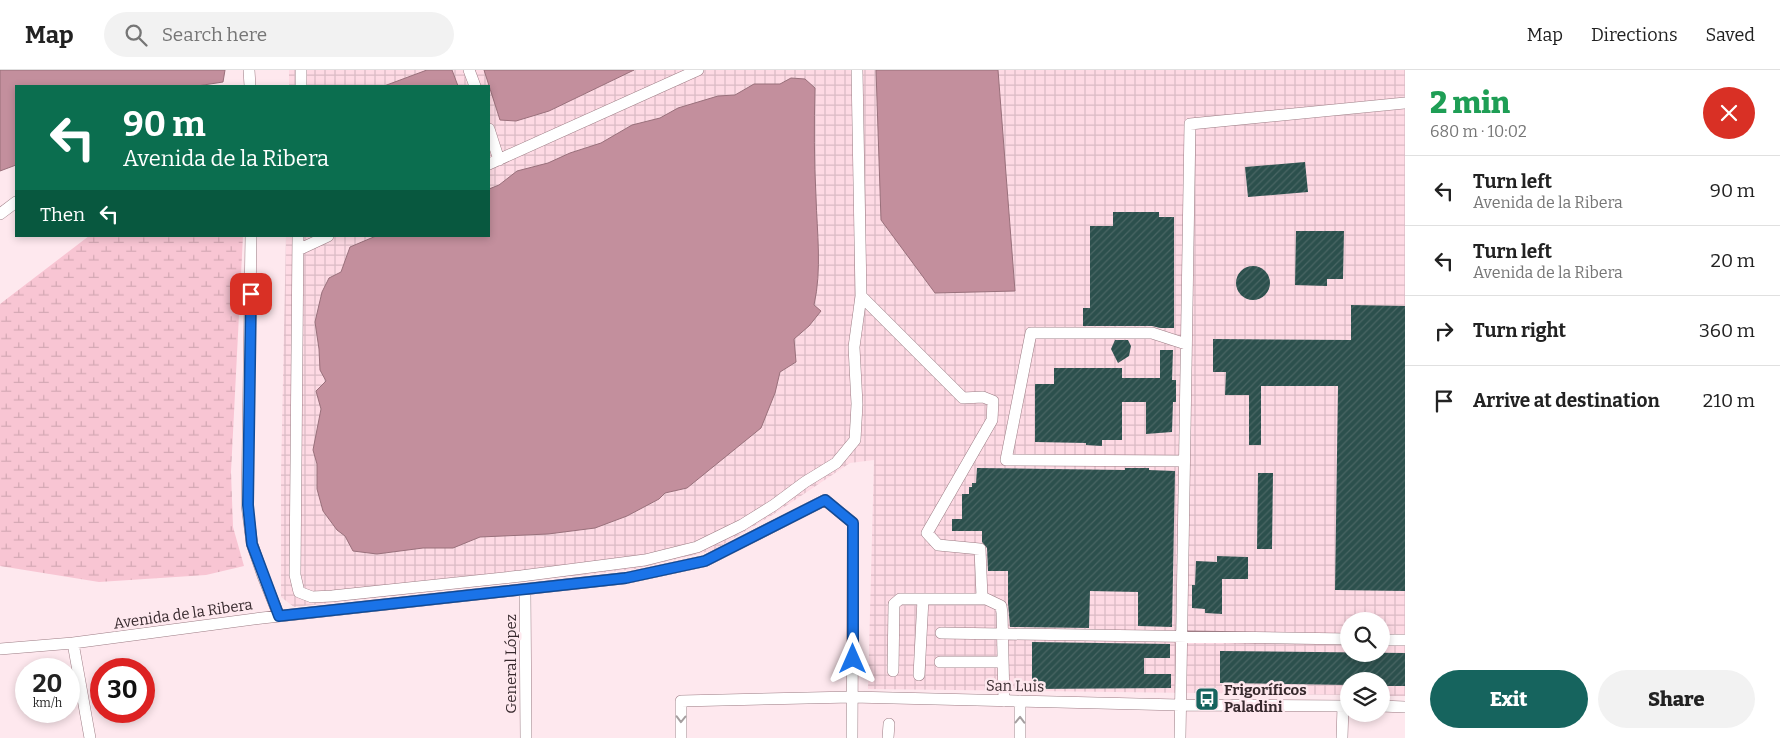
<!DOCTYPE html>
<meta charset="utf-8">
<style>
body{margin:0;font-family:Bitter,serif;background:#f2f2f2;color:#222;height:100vh;display:flex;flex-direction:column;font-size:19px;white-space:nowrap}
*{box-sizing:border-box;margin:0}
p{font-size:16px;color:#767676}
.icon{flex:none;width:28px;height:28px;fill:none;stroke:currentColor;stroke-width:2;stroke-linecap:round;stroke-linejoin:round}
.map{position:relative;flex:1;overflow:hidden}
.sheet{display:flex;flex-direction:column;background:#fff;width:375px}
.sheet>*{flex:none}
.hud{position:absolute;left:15px;top:15px;width:475px;height:152px;border-radius:0px;box-shadow:0 2px 8px #0003;background:#0b6e4f;color:#fff;overflow:hidden}
.controls{position:absolute;left:1340px;top:542px;display:grid;gap:10px}
.controls a{display:grid;place-items:center;width:50px;height:50px;border-radius:50%;background:#fff;box-shadow:0 2px 8px #0003;font-size:25px}
.speed{position:absolute;left:15px;top:588px;display:flex;gap:10px;font-size:25px;font-weight:700;text-align:center}
.speed>*{display:grid;place-content:center;width:65px;height:65px;border-radius:50%;background:#fff;box-shadow:0 2px 8px #0003;line-height:1}
.speed small{font-size:12px;font-weight:400}
.speed .limit{border:8px solid #d22;background:#fff;color:#111}
.pin{position:absolute;display:grid;place-items:center;width:42px;height:42px;color:#fff;margin:-21px;border-radius:10px;box-shadow:0 2px 8px #0006}
.me{position:absolute;width:55px;margin:-28px;rotate:0deg;stroke-linejoin:round;filter:drop-shadow(0 0 4px #0008)}
.turn{display:flex;align-items:center;gap:18px;height:105px;padding:0 25px;font-size:22px}
.turn .icon{width:65px;height:65px;stroke-width:2.5}
.turn b{display:block;font-size:35px;line-height:42px}
.then{display:flex;align-items:center;height:48px;padding:0 25px;background:#0003;gap:10px;font-size:19px}
.round{display:grid;place-items:center;flex:none;width:52px;height:52px;border-radius:26px;background:#f2f2f2}
.overview{display:flex;align-items:center;justify-content:space-between;height:85px;padding:0 25px}
h1{font-size:30px;font-weight:800;line-height:38px;color:#1e9e55}
.button{display:flex;gap:10px;margin-top:auto;padding:10px 25px}
.button a{flex:1;height:58px;border-radius:30px;background:#16645e;color:#fff;font-size:20px;font-weight:800;line-height:58px;text-align:center}
.button a+a{background:#f2f2f2;color:#222}
ul{padding:0;list-style:none}
li{display:flex;align-items:center;gap:15px;height:70px;padding:0 25px;border-top:1px solid #e0e0e0}
li div{flex:1}
li b{display:block;font-size:19px}
li em{font-style:normal}
header{display:flex;align-items:center;gap:30px;box-sizing:border-box;height:70px;padding:0 25px;background:#fff;border-bottom:1px solid #e0e0e0}
header strong{font-size:24px}
nav{display:flex;gap:28px;margin-inline-start:auto;font-size:18px}
.search{width:350px;height:45px;background:#f2f2f2;display:flex;align-items:center;gap:12px;box-sizing:border-box;padding:0 18px;border-radius:28px;color:#767676;font-size:19px}
main{display:flex;flex:1;min-height:0}
.map>svg:first-child{display:block}
.industrial{fill:url(#industrial-grid);fill-rule:evenodd}
.wetland{fill:url(#wetland-marsh)}
.water{fill:#c38f9d;stroke:#99707b}
.building{fill:url(#building-hatch)}
.lines{fill:none;stroke-linecap:round;stroke-linejoin:round}
.minor-casing{stroke:#9c7c84;stroke-width:12}
.minor{stroke:#fff;stroke-width:11}
.oneway{stroke:#a59fa0}
.route-casing{stroke:#114b97;stroke-width:12}
.route{stroke:#1a73e8;stroke-width:9}
.labels{text-anchor:middle;stroke-width:5;stroke-linejoin:round;paint-order:stroke}
.street-label{font-size:15px;fill:#37292d;stroke:#fee8ee}
.poi-label{font-size:15px;font-weight:bold;fill:#37292d;stroke:#fee8ee;text-anchor:start}
</style>
<header>
<strong>Map</strong>
<div class="search"><svg class="icon" aria-label="search" viewBox="0 0 24 24"><circle cx="10" cy="10" r="6"/><path d="M15 15l6 6"/></svg>Search here</div>
<nav><a>Map</a><a>Directions</a><a>Saved</a></nav>
</header>
<main>
<div class="map">
<svg width="1405" height="668" viewBox="0 0 1405 668">
<defs>
<pattern id="industrial-grid" width="8" height="8" patternUnits="userSpaceOnUse" patternTransform="scale(1.25)"><rect width="8" height="8" fill="#fedae4"/><path d="M0 4h8M4 0v8" fill="none" stroke="#dabbc4"/></pattern>
<pattern id="wetland-marsh" width="20" height="14" patternUnits="userSpaceOnUse" patternTransform="scale(1.25)"><rect width="20" height="14" fill="#f8c5d3"/><path d="M1 5h8M5 5V1M11 12h8M15 12V8" fill="none" stroke="#d5a9b5"/></pattern>
<pattern id="building-hatch" width="6" height="6" patternUnits="userSpaceOnUse" patternTransform="scale(1.25)"><rect width="6" height="6" fill="#2c504d"/><path d="M-1 1l2-2M0 6l6-6M5 7l2-2" fill="none" stroke="#4a6664"/></pattern>
</defs>
<rect width="100%" height="100%" fill="#fee8ee"/>
<!-- industrial -->
<path class="industrial" d="M289 0H1405V626H1381V611H1349V625L868 619 874 390 850 393 774 444 714 480 636 499 294 537 281 527V404L286 166H489V16H289ZM1349 551H1381V584H1349Z"/>
<!-- wetland -->
<path class="wetland" d="M89 166H243L231 402 233 457 244 496 206 505 99 512 0 496V234Z"/>
<!-- water -->
<path class="water" d="M0 0H225L223 12 197 16H16V95L0 101Z
M427 0H452L458 16H384Z
M484 0H634L549 41 516 51 500 50Z
M876 0H998L1015 221 935 223 881 150Z
M791 8 805 9 815 18C814 55 814 90 816 127 817 162 822 200 814 235L821 241 809 256 794 269 796 292 780 302 775 323 761 358 687 418 665 423 659 429 627 446 595 458 548 464 480 467 453 478H423L377 484 353 481 345 466 337 460 323 441 317 419V394L313 380 321 339 316 321 326 311 320 300 319 279 315 252 322 222 329 208 341 202 350 177 376 166H489V119L499 115 517 101 548 93 570 83 601 73 632 55 660 48 678 38 718 26 735 25 754 14H780Z"/>
<!-- building -->
<path class="building" d="M1305 92 1308 122 1248 127 1245 97Z
M1113 142H1159V147H1174V258H1160L1152 256H1083V238H1090V156H1113Z
M1296 161H1344L1343 209H1327V216L1295 215Z
M1236 213a17 17 0 1 1 34 0a17 17 0 1 1-34 0Z
M1351 235 1405 236V521L1335 520 1338 316H1261V375H1249V325H1225L1226 302H1213V269L1351 270Z
M1115 270H1128L1131 276 1129 286 1118 293 1111 279Z
M1160 280H1173L1172 310H1176V332H1173L1172 362 1146 364V332H1122V370H1102V376L1086 375V373L1035 372V314H1054V298H1122V308H1160Z
M977 398 1125 400V398H1149V400L1175 401 1172 557 1138 556V522L1090 521 1089 558 1010 557 1008 533V501H988L987 478 982 472V461H952V449H962V424H969V417H972V413H976Z
M1258 403H1273L1272 479H1257Z
M1217 486 1248 487V509H1222V544L1205 543V539L1192 538V515H1195L1196 491 1217 492Z
M1032 572 1170 574V588H1144V604H1171V618L1032 619Z
M1220 581 1405 583V616H1381V611H1349V615L1220 613Z"/>
<g class="lines">
<!-- minor casing -->
<g class="minor-casing">
<path id="minor" d="M249 0 250 16
M469 0 475 16
M301 16V0
M489 59 499 90
M489 94 698 0
M0 144 16 132
M251 166 247 435 252 474 263 506 279 546
M298 166 295 505 299 522 312 527 332 526 521 506 645 490 697 477 742 455 774 435 805 412 836 393 855 370 857 334 854 277 861 226 857 0
M298 180 328 166
M861 226 963 328 983 327 993 331 992 350 927 463 938 475 980 479 982 527 1001 536 1002 543 1004 631
M1184 391 1006 390 1031 263H1152L1186 274
M525 519 526 668
M941 563 1349 569
M1381 570H1405
M73 573 90 668
M0 579 73 573 262 548 626 508 705 491 825 430 853 453 852 668
M940 592H1003
M893 601 894 534 900 529H985
M919 605 923 529
M1381 636 1405 637
M681 668V631L852 627 1180 635 1349 636
M888 668 889 654
M1020 668V631
M1180 668 1190 54 1405 33
M1342 668 1343 636"/>
</g>
<!-- minor -->
<use href="#minor" class="minor"/>
</g>
<!-- one-way arrows -->
<defs><path id="oneway-chevron" d="M-2-3.5L2.5 0L-2 3.5" fill="none" stroke-width="1.6" stroke-linecap="round" stroke-linejoin="round" transform="scale(1.25)"/></defs>
<g class="oneway">
<use href="#oneway-chevron" transform="translate(681 649) rotate(91)"/>
<use href="#oneway-chevron" transform="translate(1020 650) rotate(-89)"/>
</g>
<g class="lines">
<!-- route casing -->
<g class="route-casing">
<path id="route" d="M251 224 248 435 252 474 279 546 626 508 705 491 825 430 853 453V589"/>
</g>
<!-- route -->
<use href="#route" class="route"/>
</g>
<!-- icons -->
<defs>
<g id="bus-square" transform="scale(1.25)"><rect x="-9" y="-9" width="18" height="18" rx="4" fill="#16645e" stroke="#fee8ee"/><path d="M-5-6H5V4H4V6H2V4H-2V6H-4V4H-5ZM-3.5-4V0h7V-4ZM-3.5 1.2v1.5H-2V1.2ZM2 1.2v1.5H3.5V1.2Z" fill="#fff"/></g>
</defs>
<g fill-rule="evenodd">
<use href="#bus-square" x="1207" y="629"/>
</g>
<g class="labels">
<!-- street labels -->
<g class="street-label">
<text transform="translate(183 544) rotate(-8)" y="5">Avenida de la Ribera</text>
<text transform="translate(511 594) rotate(-90)" y="5">General López</text>
<text transform="translate(1015 616) rotate(1)" y="5">San Luis</text>
</g>
<!-- poi labels -->
<g class="poi-label">
<text x="1224" y="625">Frigoríficos<tspan x="1224" dy="17">Paladini</tspan></text>
</g>
</g>
</svg>
<div class="controls">
<a><svg class="icon" aria-label="search" viewBox="0 0 24 24"><circle cx="10" cy="10" r="6"/><path d="M15 15l6 6"/></svg></a>
<a><svg class="icon" aria-label="layers" viewBox="0 0 24 24"><path d="M12 4l9 5-9 5-9-5zM3 14l9 5 9-5"/></svg></a>
</div>
<div class="speed"><div>20<small>km/h</small></div><div class="limit">30</div></div>
<div class="pin" style="left:251px;top:224px;background:#d93025"><svg class="icon" aria-label="arrive" viewBox="0 0 24 24"><path d="M6 21V4h12l-3 4 3 4H6"/></svg></div>
<svg class="me" style="left:853px;top:589px" viewBox="-20 -20 40 40"><path d="M0-17L14 15 0 8-14 15z" fill="#1a73e8" stroke="#fff" stroke-width="4"/></svg>
<div class="hud">
<div class="turn"><svg class="icon" aria-label="left" viewBox="0 0 24 24"><path d="M17 20v-9H6M10 6l-5 5 5 5"/></svg><div><b>90 m</b>Avenida de la Ribera</div></div>
<div class="then">Then<svg class="icon" aria-label="left" viewBox="0 0 24 24"><path d="M17 20v-9H6M10 6l-5 5 5 5"/></svg></div>
</div>
</div>
<section class="sheet">
<div class="overview"><div><h1>2 min</h1><p>680 m · 10:02</p></div><a class="round" style="background:#d93025;color:#fff"><svg class="icon" aria-label="close" viewBox="0 0 24 24"><path d="M6 6l12 12M18 6L6 18"/></svg></a></div>
<ul>
<li><svg class="icon" aria-label="left" viewBox="0 0 24 24"><path d="M17 20v-9H6M10 6l-5 5 5 5"/></svg><div><b>Turn left</b><p>Avenida de la Ribera</p></div><em>90 m</em></li>
<li><svg class="icon" aria-label="left" viewBox="0 0 24 24"><path d="M17 20v-9H6M10 6l-5 5 5 5"/></svg><div><b>Turn left</b><p>Avenida de la Ribera</p></div><em>20 m</em></li>
<li><svg class="icon" aria-label="right" viewBox="0 0 24 24"><path d="M7 20v-9h11M14 6l5 5-5 5"/></svg><div><b>Turn right</b></div><em>360 m</em></li>
<li><svg class="icon" aria-label="arrive" viewBox="0 0 24 24"><path d="M6 21V4h12l-3 4 3 4H6"/></svg><div><b>Arrive at destination</b></div><em>210 m</em></li>
</ul>
<div class="button"><a>Exit</a><a>Share</a></div>
</section>
</main>
